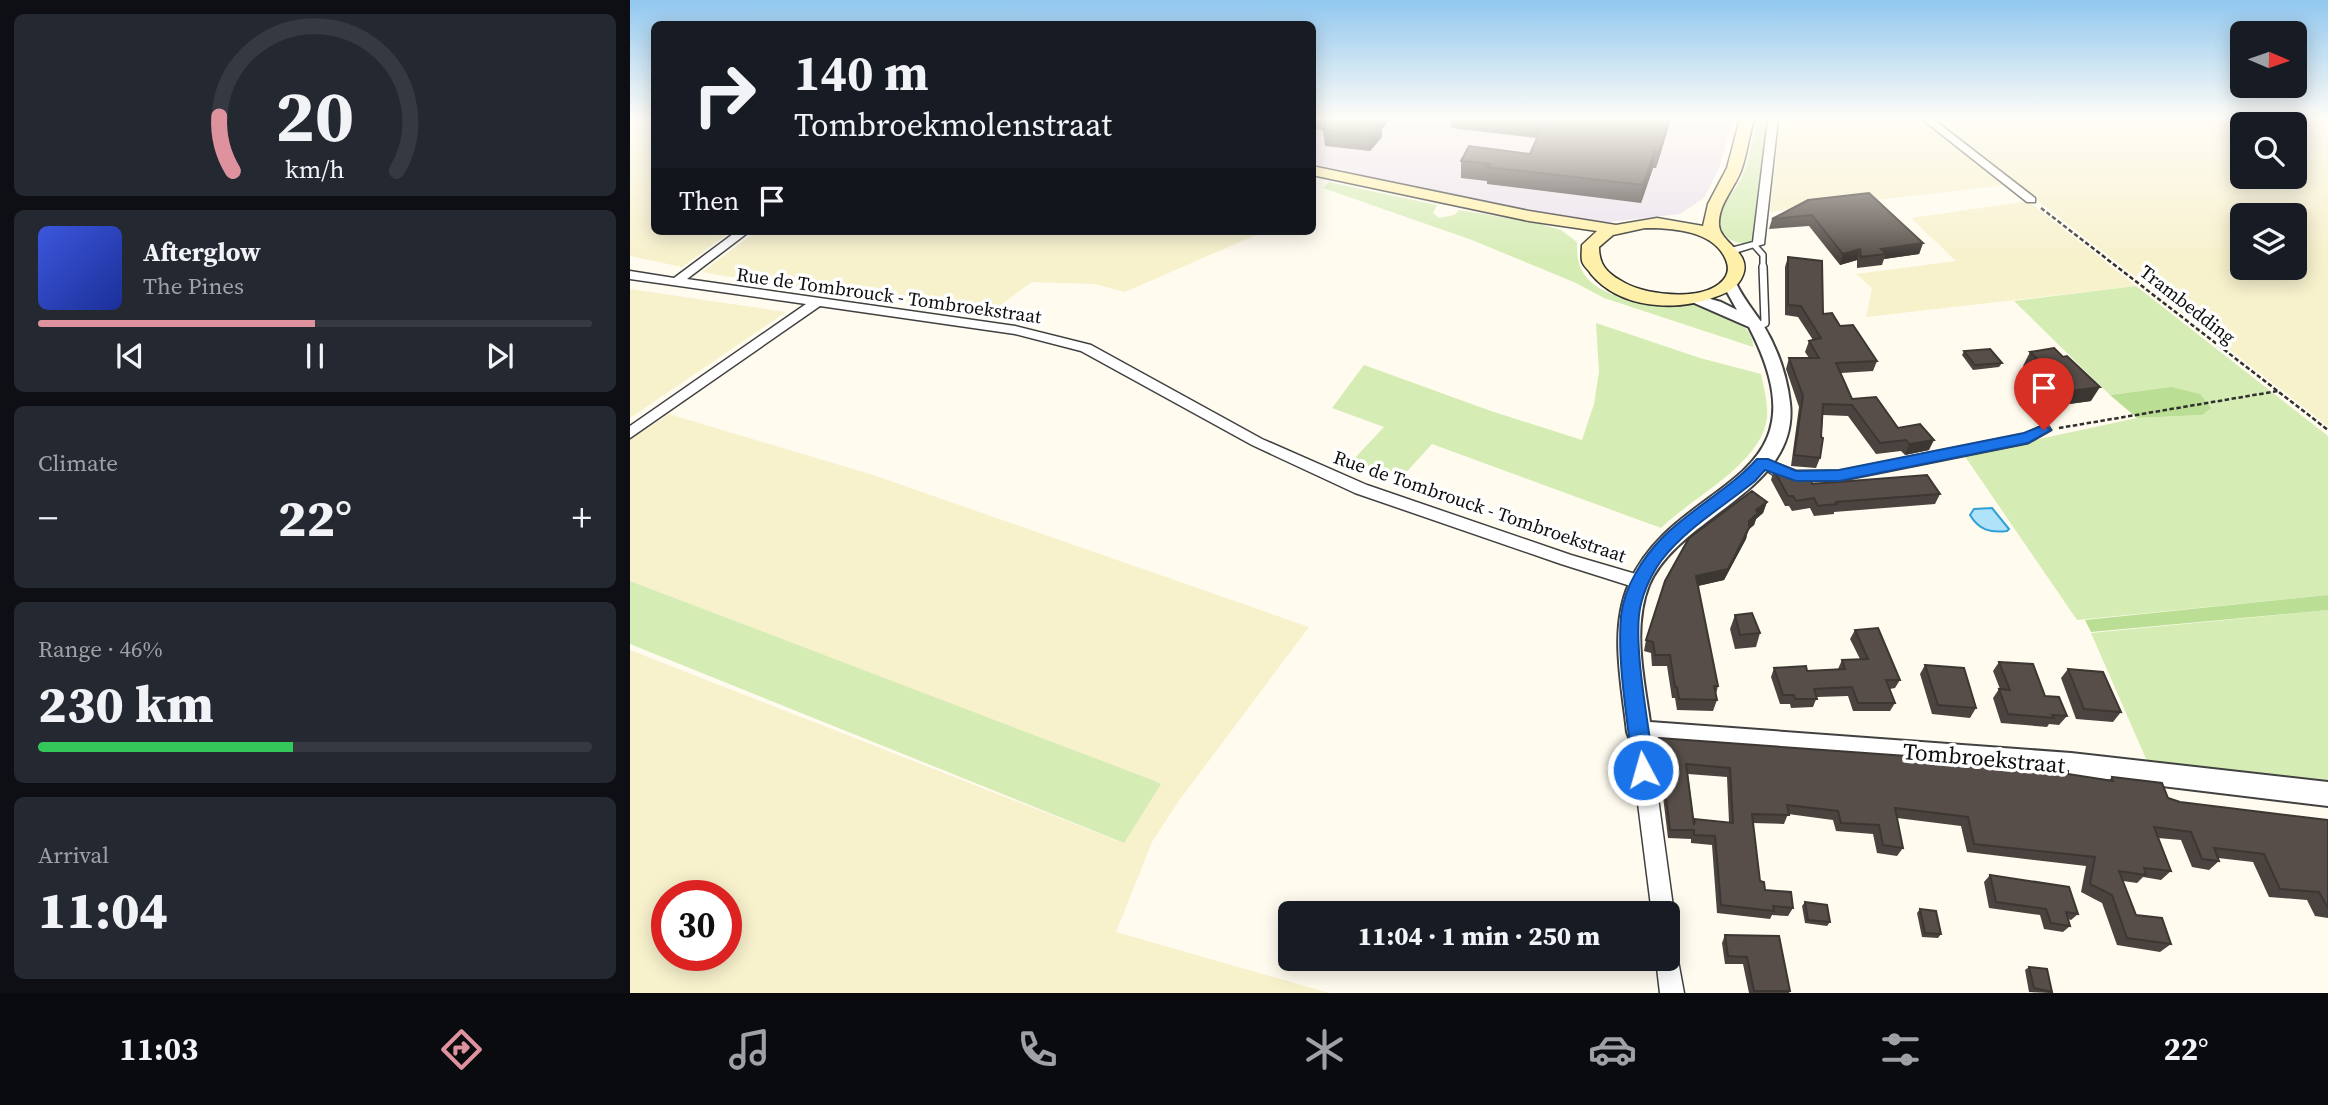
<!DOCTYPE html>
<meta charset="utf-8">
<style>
:root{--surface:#171b24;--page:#242831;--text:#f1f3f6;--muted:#9ea1a6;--line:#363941;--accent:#de929d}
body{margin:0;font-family:"Source Serif 4",serif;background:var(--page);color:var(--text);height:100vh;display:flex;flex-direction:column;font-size:26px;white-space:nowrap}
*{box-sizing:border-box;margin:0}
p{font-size:23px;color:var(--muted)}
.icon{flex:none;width:38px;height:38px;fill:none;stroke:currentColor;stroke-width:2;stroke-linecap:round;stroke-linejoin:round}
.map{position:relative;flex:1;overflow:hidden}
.side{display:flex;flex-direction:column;gap:14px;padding:14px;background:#0d0f14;width:630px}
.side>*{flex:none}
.top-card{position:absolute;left:21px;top:21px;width:665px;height:214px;border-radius:10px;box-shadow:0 4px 18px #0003;background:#171b24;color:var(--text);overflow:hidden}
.needle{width:46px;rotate:92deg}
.fabs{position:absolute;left:1600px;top:21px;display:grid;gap:14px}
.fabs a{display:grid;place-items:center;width:77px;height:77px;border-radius:10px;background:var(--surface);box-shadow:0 4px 18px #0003;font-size:35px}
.speed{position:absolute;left:21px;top:880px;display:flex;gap:14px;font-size:35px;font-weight:700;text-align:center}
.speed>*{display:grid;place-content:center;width:91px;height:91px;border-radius:50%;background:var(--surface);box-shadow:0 4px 18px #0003;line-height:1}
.speed .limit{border:10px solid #d22;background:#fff;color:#111}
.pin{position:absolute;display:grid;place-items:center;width:60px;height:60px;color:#fff;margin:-72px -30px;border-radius:50% 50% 50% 0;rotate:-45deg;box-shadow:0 0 7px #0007}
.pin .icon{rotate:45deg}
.me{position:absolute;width:77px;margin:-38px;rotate:354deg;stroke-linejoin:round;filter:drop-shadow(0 0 5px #0008)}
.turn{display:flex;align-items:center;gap:24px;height:147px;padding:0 28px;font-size:32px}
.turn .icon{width:91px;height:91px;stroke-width:2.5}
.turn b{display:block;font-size:49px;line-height:60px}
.then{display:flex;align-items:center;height:66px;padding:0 28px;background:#0003;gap:14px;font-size:26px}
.big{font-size:52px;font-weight:800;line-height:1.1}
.side .tile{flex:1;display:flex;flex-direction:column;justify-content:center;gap:10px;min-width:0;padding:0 24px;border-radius:10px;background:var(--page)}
.side .dial{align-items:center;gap:0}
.dial svg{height:182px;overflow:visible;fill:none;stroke:var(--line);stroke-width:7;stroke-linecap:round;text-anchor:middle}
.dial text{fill:var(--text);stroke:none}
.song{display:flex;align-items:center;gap:21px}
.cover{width:84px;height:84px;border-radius:10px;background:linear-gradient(135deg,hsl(230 70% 55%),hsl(230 70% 35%))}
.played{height:7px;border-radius:4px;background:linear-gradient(90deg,var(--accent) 50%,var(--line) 50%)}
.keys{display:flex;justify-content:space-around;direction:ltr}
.heat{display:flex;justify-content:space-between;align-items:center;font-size:38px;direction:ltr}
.charge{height:10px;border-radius:5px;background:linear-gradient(90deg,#34c759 46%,var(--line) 0)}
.trip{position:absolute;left:648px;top:901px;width:402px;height:70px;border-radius:10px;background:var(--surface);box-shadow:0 4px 18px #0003;font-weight:800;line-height:70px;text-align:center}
.tab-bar{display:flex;height:112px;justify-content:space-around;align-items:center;background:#090b0e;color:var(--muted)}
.tab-bar .icon{width:49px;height:49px}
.tab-bar .selected{color:var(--accent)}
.tab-bar b{font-size:32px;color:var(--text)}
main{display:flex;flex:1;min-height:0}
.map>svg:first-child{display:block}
.industrial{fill:#ebe1ed}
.farmland{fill:#f7f1cc;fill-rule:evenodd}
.green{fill:#d6ecb5}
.forest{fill:#bade93}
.water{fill:#afe3fa;stroke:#31a0d6;stroke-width:2}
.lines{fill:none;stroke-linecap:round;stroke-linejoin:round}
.service-far1-casing{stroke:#414141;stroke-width:8}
.service-casing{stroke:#414141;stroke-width:10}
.minor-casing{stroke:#414141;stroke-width:3}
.tertiary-casing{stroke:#414141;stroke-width:4}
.secondary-casing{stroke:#303030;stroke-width:3}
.path{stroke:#303030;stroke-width:2.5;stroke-dasharray:4.5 2.5;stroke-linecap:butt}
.service-far1{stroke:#fff;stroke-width:5}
.service{stroke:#fff;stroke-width:7}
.minor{fill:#fff;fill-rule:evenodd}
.tertiary{fill:#fff;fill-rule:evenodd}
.secondary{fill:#fff0a9;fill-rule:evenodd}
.wall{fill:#4b433f;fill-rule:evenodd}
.shaded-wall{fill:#3d3733}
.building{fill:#574e49;stroke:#3d3733;stroke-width:2;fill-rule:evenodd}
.route{fill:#1a73e8;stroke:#114b97;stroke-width:2}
.labels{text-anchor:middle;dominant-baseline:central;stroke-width:7;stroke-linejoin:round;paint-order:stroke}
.street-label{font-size:19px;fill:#0e0e0e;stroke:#fff}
.near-street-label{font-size:23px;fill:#0e0e0e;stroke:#fff}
</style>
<main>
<section class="side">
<div class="tile dial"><svg viewBox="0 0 100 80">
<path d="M14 69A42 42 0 1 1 86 69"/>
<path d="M14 69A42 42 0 0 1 8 45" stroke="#de929d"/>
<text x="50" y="56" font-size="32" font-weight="700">20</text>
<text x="50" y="72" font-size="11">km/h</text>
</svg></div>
<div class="tile">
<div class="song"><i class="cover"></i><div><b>Afterglow</b><p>The Pines</p></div></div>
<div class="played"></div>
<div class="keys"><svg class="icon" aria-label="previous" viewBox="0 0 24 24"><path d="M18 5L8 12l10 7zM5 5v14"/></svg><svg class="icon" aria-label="pause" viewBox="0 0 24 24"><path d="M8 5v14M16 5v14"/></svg><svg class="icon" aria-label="next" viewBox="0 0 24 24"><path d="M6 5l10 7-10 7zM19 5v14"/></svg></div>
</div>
<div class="tile"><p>Climate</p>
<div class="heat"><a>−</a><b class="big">22°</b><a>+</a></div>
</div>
<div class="tile"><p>Range · 46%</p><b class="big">230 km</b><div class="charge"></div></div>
<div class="tile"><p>Arrival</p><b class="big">11:04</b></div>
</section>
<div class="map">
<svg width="1698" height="993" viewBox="0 0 1698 993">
<rect width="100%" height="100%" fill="#fffbee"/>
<polygon class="industrial" points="683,119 1103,119 1089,168 1074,198 1050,214 970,223 942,221 683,164"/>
<g class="farmland">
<polygon points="0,119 24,119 24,231 101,231 52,267 0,256"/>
<polygon points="1156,119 1294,119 1377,185 1140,212 1149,129 1151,122"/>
<path d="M1303,119H1698V426L1408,201ZM1612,124H1664V177H1612ZM1612,215H1664V268H1612Z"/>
<polygon points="1398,201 1506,286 1236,317 1242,288 1226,274 1326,261 1281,218"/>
<polygon points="127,231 635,231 495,292 465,284 402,282 360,313 207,295 72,272"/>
<polygon points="0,289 156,312 0,418"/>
<path d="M39,414L243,475L679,627L548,802L522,842L486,932L699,993H0V650L493,843L530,784L0,581V439ZM37,896H96V956H37Z"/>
</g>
<g class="green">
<path d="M1127,119H1139L1123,241C1108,247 1095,239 1087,225L1093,201C1117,185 1121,145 1127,119Z"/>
<path d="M699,182L807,205L803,213L809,218L824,215L829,210L907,223L931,230L947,242C947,249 947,257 949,263C961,305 1031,303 1064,304C1084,305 1125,323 1123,347L974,298L946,283L842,240L693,188Z"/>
<polygon points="1506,286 1698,436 1698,595 1447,620 1334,455 1507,418 1572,415 1541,387 1480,395 1384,301"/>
<path d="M966,323L1070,358L1131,374C1134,388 1138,403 1137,417C1133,463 1061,498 1031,528L802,444L771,478L722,461L754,427L702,408L734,365L861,411L952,440L964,404L969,372Z"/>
<polygon points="0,581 522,780 531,784 494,843 0,644"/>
<polygon points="1698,610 1698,784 1517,761 1461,633"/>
</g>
<g class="forest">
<polygon points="1541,387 1570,394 1581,408 1572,415 1507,418 1480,395"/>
<polygon points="1698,595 1698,610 1461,632 1455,620"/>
</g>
<path class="water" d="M1362,508L1379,529L1377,531C1360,533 1349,530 1340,515L1344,509Z"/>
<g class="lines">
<defs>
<polyline id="service-far1" points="1125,246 1133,255 1133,269"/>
<polyline id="service" points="1126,327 1135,323 1133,267"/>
<g id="minor">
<polygon points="1138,119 1148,119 1134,244 1105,253 1097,253 1097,249 1123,242"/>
<polygon points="1292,119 1303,119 1405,198 1405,202 1397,202"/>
<polygon points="107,231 120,231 57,279 385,326 461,345 632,439 737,485 941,555 1016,577 1019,582 1016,587 1010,589 931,564 725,493 622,445 451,351 385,334 190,306 0,438 0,426 176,304 0,279 0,271 44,278"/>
<polygon points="1414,425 1419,427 1421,430 1398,443 1209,481 1166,481 1145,476 1125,463 1133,458 1166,471 1209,471 1394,434"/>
<polygon points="1009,723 1016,726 1019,732 1044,914 1038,923 1038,914 1022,914 999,732 1002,726"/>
<polygon points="1038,946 1046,950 1054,993 1030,993 1026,959 1038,959"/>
</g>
<path id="tertiary" d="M1099,279L1106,283C1113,298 1123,310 1132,323C1147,347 1157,376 1160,403C1170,491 1048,516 1019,585C1002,628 1014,679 1020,722L1441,753L1698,782V806L1441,775L1009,743L1000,740L997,732C992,685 979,629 999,584C1046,475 1203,489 1119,327L1055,299L1063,294L1091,302L1107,310L1092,283Z"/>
<path id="secondary" d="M1110,119H1124C1119,136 1117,155 1111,171C1104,189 1088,205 1089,225C1090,243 1122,252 1113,275C1108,288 1097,293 1085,297C1046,312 990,309 961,274C959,270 953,266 952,261C951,257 952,250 952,245L967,231L899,221L682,175V166L899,211L986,225L1027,218L1073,226L1078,204L1097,168ZM1015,228C1042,228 1084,230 1096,260C1098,265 1099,270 1096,276C1081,303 1018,296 995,283C978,274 969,266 969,247L983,235Z"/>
</defs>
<use href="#service-far1" class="service-far1-casing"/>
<use href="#service" class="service-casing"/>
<use href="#minor" class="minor-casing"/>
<use href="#tertiary" class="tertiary-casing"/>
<use href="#secondary" class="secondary-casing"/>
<g class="path">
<polyline points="1411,208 1698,430"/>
<polyline points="1429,428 1648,391"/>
</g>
<use href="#service-far1" class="service-far1"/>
<use href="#service" class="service"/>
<use href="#minor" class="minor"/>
<use href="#tertiary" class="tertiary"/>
<use href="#secondary" class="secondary"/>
</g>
<g class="wall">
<polygon points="682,119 760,119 752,129 752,137 740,151 695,146 693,130 682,129"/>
<polygon points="821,119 1041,119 1026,168 1023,168 1011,203 857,184 857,181 831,178 831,161 900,154 907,138 821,128"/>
<polygon points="1178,200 1293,243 1289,254 1254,259 1252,265 1227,268 1227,260 1210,265 1179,226 1139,229 1142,219"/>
<polygon points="1158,257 1193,314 1210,326 1247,361 1243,371 1211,373 1222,399 1268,428 1299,450 1275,455 1271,451 1246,454 1218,416 1193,415 1190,458 1186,468 1161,466 1169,407 1156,369 1159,358 1179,358 1175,352 1179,341 1183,340 1168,317 1155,315 1155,267"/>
<polygon points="1334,351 1372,363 1369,367 1343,370 1332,355"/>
<polygon points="1400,352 1461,401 1432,405 1393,366"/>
<polygon points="1144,470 1182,484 1310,494 1305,504 1204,512 1204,514 1184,516 1180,508 1162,511 1159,506 1155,506 1141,480"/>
<polygon points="1137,502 1133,513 1126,519 1124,525 1118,530 1116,539 1094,580 1068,586 1088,686 1086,694 1087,700 1083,711 1047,710 1045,698 1042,698 1037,666 1022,666 1021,653 1014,651 1016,640"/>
<polygon points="1105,615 1130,633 1126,647 1105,649 1100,629"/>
<polygon points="1225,630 1270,680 1265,688 1260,689 1265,703 1260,711 1223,711 1218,696 1187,697 1183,707 1161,708 1160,704 1150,704 1141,677 1144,668 1177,671 1208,669 1212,660 1230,659 1220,639"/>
<polygon points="1369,662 1415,696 1437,716 1429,725 1419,724 1417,727 1371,723 1363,698 1369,689 1370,689 1363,671"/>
<polygon points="1295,665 1346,708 1340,718 1302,714 1290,674"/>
<polygon points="1438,669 1491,712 1483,722 1446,719 1431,678"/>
<path d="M1029,738L1438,774L1479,780L1482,777L1538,798L1550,802L1698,820V918L1685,916L1677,900L1639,897L1623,862L1588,858L1589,861L1579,870L1562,867L1551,840L1528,838L1541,871L1531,880L1513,877L1507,883L1493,881L1506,915L1541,944L1530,952L1487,945L1472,903L1451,892L1456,866L1337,852L1331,826L1267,818L1273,848L1267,856L1247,853L1243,834L1206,831L1203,820L1158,814L1154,824L1123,823L1130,881L1135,890L1163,908L1158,916L1142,915L1140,919L1087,913L1082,845L1061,843V839L1038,838L1027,747ZM1058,774L1097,777L1099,822H1064Z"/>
<polygon points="1360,875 1448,914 1441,920 1438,919 1440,926 1433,932 1414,929 1410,915 1359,908 1354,882"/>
<polygon points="1175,902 1200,922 1197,926 1175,923 1172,906"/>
<polygon points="1290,909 1311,934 1308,938 1292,937 1287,913"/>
<polygon points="1095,935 1160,991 1159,993 1119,993 1113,964 1095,964 1092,943"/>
<polygon points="1399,967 1422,992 1420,993 1399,992 1395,970"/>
</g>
<g class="shaded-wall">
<polygon points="745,119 760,119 752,129 752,137 740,151 739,134"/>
<polygon points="1039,119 1041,119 1026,168 1029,152"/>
<polygon points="1025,151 1023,168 1011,203 1013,185"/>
<polygon points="1293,243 1289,254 1254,259 1256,254 1251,249"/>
<polygon points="1230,249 1227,260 1210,265 1213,254"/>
<polygon points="1470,387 1461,401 1432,405 1441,391"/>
<polygon points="1304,440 1299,450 1275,455 1279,444"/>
<polygon points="1137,502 1133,513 1126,519 1124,525 1118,530 1116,539 1094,580 1063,587 1066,576 1119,521 1126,510"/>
</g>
<g class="building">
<polygon points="701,119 745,119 751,120 739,134 693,130"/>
<polygon points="885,119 1039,119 1029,152 1025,151 1013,185 857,167 860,164 831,161 839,146 900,154 914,122"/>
<polygon points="1239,193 1293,243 1251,249 1256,254 1231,257 1230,249 1213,254 1182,215 1142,219 1178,200"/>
<polygon points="1158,257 1192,261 1193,314 1202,313 1210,326 1223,325 1247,361 1206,363 1222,399 1246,397 1268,428 1290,424 1304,440 1279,444 1276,440 1250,443 1222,405 1193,404 1191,437 1193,438 1190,458 1164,455 1173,396 1159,358 1189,358 1179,341 1191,338 1171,306 1158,305"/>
<polygon points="1424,348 1433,357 1437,356 1470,387 1441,391 1400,352"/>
<polygon points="1360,349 1372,363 1345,365 1334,351"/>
<polygon points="1144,470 1180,474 1182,484 1297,475 1310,494 1206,502 1207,504 1188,506 1184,498 1166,501 1163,496 1158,496"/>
<polygon points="1122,491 1137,502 1126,510 1128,513 1119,521 1119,528 1098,569 1066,576 1088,686 1084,686 1087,700 1049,699 1047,687 1045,687 1040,655 1025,655 1023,642 1016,640 1035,581 1059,538"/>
<polygon points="1122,613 1130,633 1110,635 1105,615"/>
<polygon points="1248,628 1270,680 1256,680 1265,703 1228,703 1222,687 1184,689 1187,699 1165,699 1164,695 1153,695 1144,668 1176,666 1177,671 1215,669 1212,660 1238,659 1225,630"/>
<polygon points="1369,662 1403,664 1415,696 1429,697 1437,716 1422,715 1424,718 1378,714 1369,689 1380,690"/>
<polygon points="1295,665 1334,668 1346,708 1308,705"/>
<polygon points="1438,669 1473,672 1491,712 1454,709"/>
<path d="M1029,738L1291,757L1303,762L1438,771V774L1483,781L1482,777L1532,783L1538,798L1550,802L1698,820V908L1689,892L1650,889L1634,854L1584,848L1589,861L1572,859L1561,832L1524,827L1541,871L1514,868L1516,875L1489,871L1506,915L1532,918L1541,944L1497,938L1482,895L1460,884L1465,857L1344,844L1338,817L1265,808L1273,848L1253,845L1249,825L1211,823L1208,811L1157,805L1159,815L1122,814L1130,881L1134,882L1135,890L1161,892L1163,908L1143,906L1144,911L1091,905L1085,836L1064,835V830H1040ZM1056,764L1100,768L1103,823L1065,819L1064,825Z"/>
<polygon points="1360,875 1439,887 1448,914 1436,912 1440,926 1421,923 1416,909 1366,902"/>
<polygon points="1175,902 1197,905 1200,922 1178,920"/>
<polygon points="1290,909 1306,911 1311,934 1295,933"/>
<polygon points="1095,935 1149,936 1160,991 1124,991 1117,957 1098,956"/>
<polygon points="1399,967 1417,969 1422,992 1404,988"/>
</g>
<linearGradient id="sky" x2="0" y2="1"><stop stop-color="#91c7ef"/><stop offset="0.46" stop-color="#fffdf7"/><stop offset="1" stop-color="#fffdf7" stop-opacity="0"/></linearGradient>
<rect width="1698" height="258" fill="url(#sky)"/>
<path class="route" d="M1414,425L1421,430L1398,443L1209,481H1166L1135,470L1125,481C1094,506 1055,529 1031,561C1020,576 1011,597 1009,615C1005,658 1019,725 1024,770L1021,777L1013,780L1006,777L1003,770C998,722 987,664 991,616C994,587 1013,557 1033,537C1062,508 1100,489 1127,459H1138L1166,471L1209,470L1394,433Z"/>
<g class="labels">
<g class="street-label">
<text transform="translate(259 295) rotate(8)">Rue de Tombrouck - Tombroekstraat</text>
<text transform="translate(1558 304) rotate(38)">Trambedding</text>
<text transform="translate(850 506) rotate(19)">Rue de Tombrouck - Tombroekstraat</text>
</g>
<g class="near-street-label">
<text transform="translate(1354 758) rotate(5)">Tombroekstraat</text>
</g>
</g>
</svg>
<div class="fabs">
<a><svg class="needle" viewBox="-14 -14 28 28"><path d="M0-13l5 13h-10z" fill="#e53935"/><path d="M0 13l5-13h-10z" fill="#9ea1a6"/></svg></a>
<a><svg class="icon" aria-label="search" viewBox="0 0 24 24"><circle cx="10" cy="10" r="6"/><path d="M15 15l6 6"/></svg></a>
<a><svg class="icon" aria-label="layers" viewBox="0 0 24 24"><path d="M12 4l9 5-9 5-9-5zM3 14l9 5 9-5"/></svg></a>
</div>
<div class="speed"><div class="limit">30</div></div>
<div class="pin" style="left:1414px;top:430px;background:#d93025"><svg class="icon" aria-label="arrive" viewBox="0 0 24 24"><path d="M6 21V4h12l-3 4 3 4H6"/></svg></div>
<svg class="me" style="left:1013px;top:770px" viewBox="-20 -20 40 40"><circle r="17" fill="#1a73e8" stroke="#fff" stroke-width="3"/><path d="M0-11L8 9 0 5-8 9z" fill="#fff"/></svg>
<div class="trip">11:04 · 1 min · 250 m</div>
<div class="top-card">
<div class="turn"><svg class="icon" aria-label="right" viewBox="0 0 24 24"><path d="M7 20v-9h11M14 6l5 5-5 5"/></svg><div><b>140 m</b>Tombroekmolenstraat</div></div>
<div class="then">Then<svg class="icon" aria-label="arrive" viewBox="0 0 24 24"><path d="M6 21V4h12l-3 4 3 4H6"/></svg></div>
</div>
</div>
</main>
<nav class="tab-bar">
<b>11:03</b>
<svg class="icon selected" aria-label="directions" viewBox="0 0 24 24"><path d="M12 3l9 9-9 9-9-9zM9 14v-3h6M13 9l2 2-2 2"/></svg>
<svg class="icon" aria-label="music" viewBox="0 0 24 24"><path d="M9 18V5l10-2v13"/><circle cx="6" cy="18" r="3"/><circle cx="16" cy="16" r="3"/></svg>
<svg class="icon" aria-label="phone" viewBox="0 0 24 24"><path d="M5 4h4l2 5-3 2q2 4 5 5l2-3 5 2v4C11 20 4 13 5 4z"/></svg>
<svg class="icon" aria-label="climate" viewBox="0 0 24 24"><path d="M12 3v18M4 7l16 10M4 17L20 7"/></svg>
<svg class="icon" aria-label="car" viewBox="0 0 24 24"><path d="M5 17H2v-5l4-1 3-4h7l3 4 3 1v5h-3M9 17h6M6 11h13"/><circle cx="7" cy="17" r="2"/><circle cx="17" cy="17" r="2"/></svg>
<svg class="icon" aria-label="filters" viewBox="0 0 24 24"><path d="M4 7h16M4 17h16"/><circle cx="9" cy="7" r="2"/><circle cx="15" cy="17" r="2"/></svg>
<b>22°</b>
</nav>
